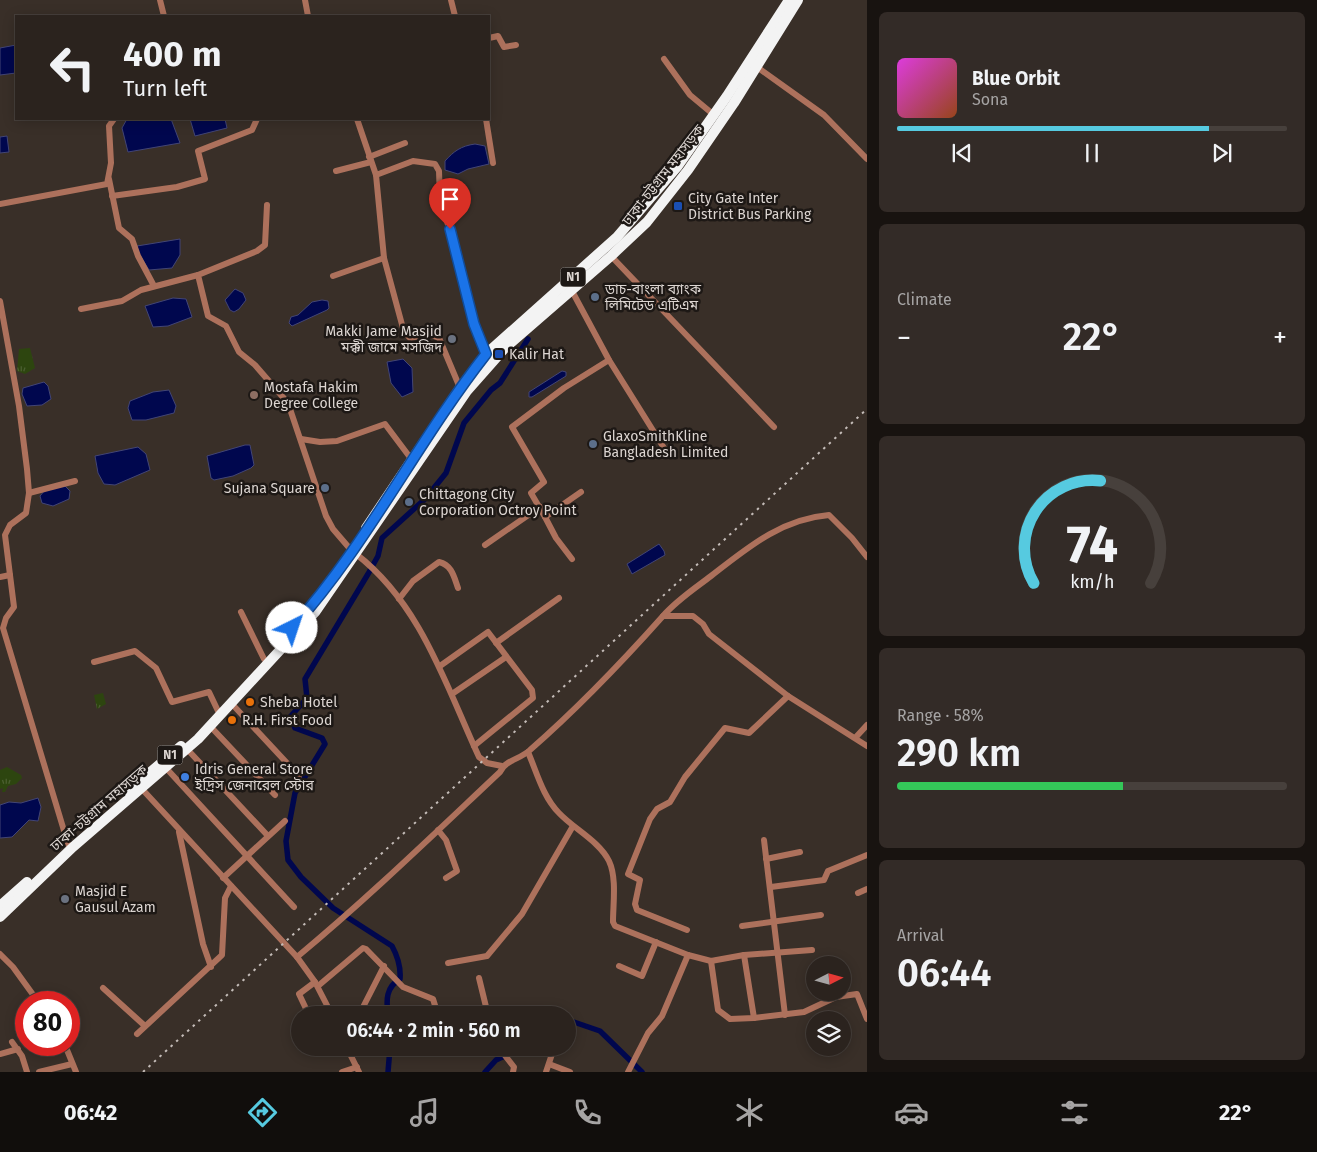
<!DOCTYPE html>
<meta charset="utf-8">
<style>
:root{--surface:#2b231e;--page:#332b27;--text:#f1f3f6;--muted:#a6a4a4;--line:#47403c;--accent:#56cae0}
body{margin:0;font-family:"Fira Sans","Noto Sans Bengali",sans-serif;background:var(--page);color:var(--text);height:100vh;display:flex;flex-direction:column;font-size:19px;white-space:nowrap}
*{box-sizing:border-box;margin:0}
p{font-size:16px;color:var(--muted)}
.icon{flex:none;width:28px;height:28px;fill:none;stroke:currentColor;stroke-width:2;stroke-linecap:round;stroke-linejoin:round}
.map{position:relative;flex:1;overflow:hidden}
.sheet{display:flex;flex-direction:column;gap:12px;padding:12px;background:#181310;width:450px}
.sheet>*{flex:none}
.hud{position:absolute;left:15px;top:15px;width:475px;height:105px;border-radius:0px;box-shadow:0 2px 12px #0003,0 0 0 1px var(--line);background:#2b231e;color:var(--text);overflow:hidden}
.needle{width:32px;rotate:84deg}
.controls{position:absolute;left:806px;top:956px;display:grid;gap:10px}
.controls a{display:grid;place-items:center;width:45px;height:45px;border-radius:50%;background:var(--surface);box-shadow:0 2px 12px #0003,0 0 0 1px var(--line);font-size:25px}
.speed{position:absolute;left:15px;top:991px;display:flex;gap:10px;font-size:25px;font-weight:700;text-align:center}
.speed>*{display:grid;place-content:center;width:65px;height:65px;border-radius:50%;background:var(--surface);box-shadow:0 2px 12px #0003,0 0 0 1px var(--line);line-height:1}
.speed .limit{border:8px solid #d22;background:#fff;color:#111}
.pin{position:absolute;display:grid;place-items:center;width:42px;height:42px;color:#fff;margin:-51px -21px;border-radius:50% 50% 50% 0;rotate:-45deg;box-shadow:0 0 5px #0007}
.pin .icon{rotate:45deg}
.me{position:absolute;width:55px;margin:-28px;rotate:41deg;stroke-linejoin:round;filter:drop-shadow(0 0 4px #0008)}
.turn{display:flex;align-items:center;gap:18px;height:105px;padding:0 25px;font-size:22px}
.turn .icon{width:65px;height:65px;stroke-width:2.5}
.turn b{display:block;font-size:35px;line-height:42px}
.big{font-size:38px;font-weight:600;line-height:1.1}
.sheet .card{flex:1;display:flex;flex-direction:column;justify-content:center;gap:8px;min-width:0;padding:0 18px;border-radius:8px;background:var(--page)}
.sheet .dial{align-items:center;gap:0}
.dial svg{height:130px;overflow:visible;fill:none;stroke:var(--line);stroke-width:7;stroke-linecap:round;text-anchor:middle}
.dial text{fill:var(--text);stroke:none}
.song{display:flex;align-items:center;gap:15px}
.cover{width:60px;height:60px;border-radius:8px;background:linear-gradient(135deg,hsl(300 70% 55%),hsl(20 70% 35%))}
.played{height:5px;border-radius:2px;background:linear-gradient(90deg,var(--accent) 80%,var(--line) 80%)}
.keys{display:flex;justify-content:space-around;direction:ltr}
.heat{display:flex;justify-content:space-between;align-items:center;font-size:28px;direction:ltr}
.charge{height:8px;border-radius:4px;background:linear-gradient(90deg,#34c759 58%,var(--line) 0)}
.trip{position:absolute;left:291px;top:1006px;width:285px;height:50px;border-radius:25px;background:var(--surface);box-shadow:0 2px 12px #0003,0 0 0 1px var(--line);font-weight:600;line-height:50px;text-align:center}
.dock{display:flex;height:80px;justify-content:space-around;align-items:center;background:#110e0c;color:var(--muted)}
.dock .icon{width:35px;height:35px}
.dock .current{color:var(--accent)}
.dock b{font-size:22px;color:var(--text)}
main{display:flex;flex:1;min-height:0}
.map>svg:first-child{display:block}
.grass{fill:url(#grass-tufts)}
.water{fill:#00074e;stroke:#424575}
.lines{fill:none;stroke-linecap:round;stroke-linejoin:round}
.canal{stroke:#00074e;stroke-width:5.5}
.minor{stroke:#ad715c;stroke-width:6}
.highway{stroke:#f3f3f3;stroke-width:10}
.rail{stroke:#c4bcb8;stroke-width:2;stroke-dasharray:2.5 5;stroke-linecap:butt}
.route-casing{stroke:#114b97;stroke-width:12}
.route{stroke:#1a73e8;stroke-width:9}
.transit-dot{fill:#1a4fb4;stroke:#1d1815;stroke-width:2}
.service-dot{fill:#5c6f8a;stroke:#1d1815;stroke-width:2}
.worship-dot{fill:#6b7280;stroke:#1d1815;stroke-width:2}
.education-dot{fill:#8d6e63;stroke:#1d1815;stroke-width:2}
.food-dot{fill:#e8710a;stroke:#1d1815;stroke-width:2}
.shop-dot{fill:#3f7fe0;stroke:#1d1815;stroke-width:2}
.labels{text-anchor:middle;dominant-baseline:central;stroke-width:5;stroke-linejoin:round;paint-order:stroke}
.shield{fill:#1d1815;stroke:#a39c99;stroke-width:1}
.shield-label{font-size:12px;font-weight:bold;fill:#dcd5d1}
.street-label{font-size:14px;fill:#dcd5d1;stroke:#1d1815}
.poi-label{font-size:14px;fill:#dcd5d1;stroke:#1d1815;text-anchor:start}
</style>
<main>
<div class="map">
<svg width="867" height="1072" viewBox="0 0 867 1072">
<defs>
<pattern id="grass-tufts" width="24" height="20" patternUnits="userSpaceOnUse" patternTransform="scale(1.25)"><rect width="24" height="20" fill="#2d450f"/><path d="M3 7l-1-3M5 7V3M7 7l1-3M15 17l-1-3M17 17v-4M19 17l1-3" fill="none" stroke="#4b5f31"/></pattern>
</defs>
<rect width="100%" height="100%" fill="#392f28"/>
<g class="grass">
<polygon points="30,348 35,368 25,374 17,371 19,349"/>
<polygon points="103,693 106,704 97,709 94,695"/>
<polygon points="7,767 21,775 22,778 16,784 8,786 5,792 2,792 3,788 0,789 0,770"/>
</g>
<g class="water">
<polygon points="16,45 16,73 0,75 0,48"/>
<polygon points="127,119 171,119 180,143 128,152 122,128"/>
<polygon points="190,119 225,119 227,128 195,136"/>
<polygon points="7,136 9,152 0,153 0,137"/>
<path d="M475,144L485,146L489,164L468,169L458,174L445,170V161C454,151 461,146 475,144Z"/>
<polygon points="180,239 180,255 172,268 149,270 138,252 137,246"/>
<polygon points="235,289 243,293 246,300 239,309 234,312 230,310 225,300"/>
<polygon points="173,298 186,299 192,317 168,326 153,327 145,306"/>
<polygon points="322,300 328,301 329,308 327,310 292,326 289,323 291,317 298,315 312,302"/>
<polygon points="403,359 412,368 413,392 402,397 391,383 387,362"/>
<polygon points="562,371 566,372 566,376 532,397 529,397 529,392"/>
<polygon points="44,382 48,386 51,399 42,405 27,406 22,394 23,388"/>
<polygon points="169,390 176,406 174,413 146,420 132,420 128,408 130,401 153,392"/>
<polygon points="245,445 250,445 254,465 251,468 233,476 214,480 211,478 207,456"/>
<polygon points="138,447 146,454 150,470 115,485 104,484 98,473 95,456"/>
<polygon points="64,485 70,491 69,499 53,506 42,503 40,496 45,490"/>
<polygon points="659,544 664,551 665,555 632,574 627,564"/>
<polygon points="38,798 41,807 38,821 29,820 12,837 0,838 0,805 9,802 21,803"/>
</g>
<g class="lines">
<g class="canal">
<path d="M388,1015C386,1000 386,987 400,979C401,967 398,957 392,946L333,908L301,877L288,860L286,841L295,793L325,744L322,738L295,728L290,717L307,698L305,679L368,574L378,556L382,538L425,499L446,473L464,423L491,390L500,383L528,339"/>
<polyline points="568,1020 600,1031 642,1072"/>
<polyline points="388,1072 390,1048"/>
<polyline points="485,1072 496,1060 522,1048"/>
</g>
<g class="minor">
<polyline points="160,0 164,16"/>
<polyline points="305,0 308,16"/>
<polyline points="451,0 455,16"/>
<polyline points="489,38 498,36 504,47 516,45"/>
<polyline points="664,59 690,95 714,115"/>
<polyline points="757,67 824,115 867,159"/>
<polyline points="357,119 376,175"/>
<polyline points="486,119 493,163"/>
<polyline points="369,157 405,143"/>
<polyline points="336,171 371,162"/>
<polyline points="109,179 119,228 132,239 138,256 154,286"/>
<polyline points="112,196 177,187 205,179 198,151 252,130 257,119"/>
<polyline points="0,204 107,184 111,163 109,126 114,119"/>
<polyline points="267,205 265,245 257,251 198,275 208,316 226,326 239,352 255,365 288,403 326,516 333,529 351,550"/>
<polyline points="611,256 774,427"/>
<polyline points="333,276 384,258"/>
<polyline points="572,291 609,360 664,448"/>
<polyline points="0,301 19,406 27,469 29,493 26,513 10,525 5,535 14,607 6,618 3,628 68,844"/>
<polyline points="81,309 122,301 141,290 198,275"/>
<polyline points="460,388 439,338 429,334 410,338 404,332 384,258 376,175 413,161 435,164 439,171 440,199 459,260 474,324 486,354"/>
<polyline points="301,439 320,442 337,441 385,424 412,460"/>
<polyline points="581,492 545,517 531,493 544,482 512,427 564,388 609,360"/>
<polyline points="29,493 75,481"/>
<polyline points="545,517 556,538 572,559"/>
<polyline points="485,545 540,507"/>
<path d="M356,554C421,604 446,686 479,757L487,763L502,766"/>
<polyline points="0,577 10,575"/>
<path d="M399,599L413,581L439,562C452,565 454,577 458,588"/>
<polyline points="241,612 264,659"/>
<path d="M663,616C677,600 694,589 711,576C747,548 781,519 829,515L852,538L867,557"/>
<polyline points="496,643 559,598"/>
<polyline points="94,662 135,651 156,668 172,702 209,692 218,711"/>
<polyline points="440,666 488,632 532,690 533,698 474,746"/>
<polyline points="452,694 506,657"/>
<polyline points="232,704 299,776"/>
<polyline points="210,726 275,795"/>
<polyline points="856,737 867,725"/>
<polyline points="187,749 268,836"/>
<path d="M528,752C537,773 543,797 559,813C574,829 599,841 609,861C617,878 613,904 613,922L615,926L688,955L711,961L744,955L812,950"/>
<polyline points="166,768 294,907"/>
<polyline points="142,789 297,957 315,982 332,1015"/>
<polyline points="438,830 446,840 457,871 446,878"/>
<polyline points="179,832 203,944 211,967"/>
<polyline points="764,840 785,1015"/>
<polyline points="766,859 800,852"/>
<polyline points="223,878 285,821"/>
<polyline points="771,887 824,880 828,871 867,855"/>
<polyline points="858,893 867,889"/>
<polyline points="742,926 821,915"/>
<polyline points="687,930 637,910 635,904 640,880 628,874 650,819 657,809 670,802 685,777 725,728 749,733 788,696"/>
<polyline points="0,954 13,967 34,996"/>
<path d="M297,957C367,899 433,835 500,772C505,760 521,759 530,750C577,709 622,662 663,616H693L703,624L709,634L788,696L867,746"/>
<polyline points="711,961 718,1010 730,1019 754,1018 744,955"/>
<polyline points="448,963 487,956 522,914 573,826"/>
<polyline points="619,966 642,976 656,942"/>
<polyline points="479,978 488,1015"/>
<polyline points="318,986 363,948 366,949 403,987 433,999 438,1015"/>
<polyline points="103,988 145,1026"/>
<polyline points="309,1015 299,994 315,982"/>
<polyline points="359,1015 384,966"/>
<polyline points="754,1018 804,1012 836,997 857,994 867,1019"/>
<polyline points="137,1034 222,955 225,898 231,886"/>
<polyline points="12,1042 22,1056 27,1072"/>
<polyline points="65,1045 76,1072"/>
<polyline points="347,1048 359,1072"/>
<polyline points="499,1048 514,1067 513,1072"/>
<polyline points="0,1054 18,1049"/>
<polyline points="549,1064 570,1072"/>
<polyline points="39,1072 72,1064"/>
<polyline points="342,1072 357,1067"/>
<polyline points="546,1072 554,1048"/>
<polyline points="628,1072 648,1033 662,1016 688,955"/>
</g>
<g class="highway">
<polyline points="366,528 460,388 486,354 617,237 677,167 727,96 789,0"/>
<polyline points="290,630 326,588"/>
<polyline points="127,792 181,746"/>
<polyline points="0,906 27,882"/>
<polyline points="0,917 73,847 198,739 316,611 467,391 505,348 611,256 647,222 688,170 734,103 798,0"/>
</g>
<polyline class="rail" points="143,1072 867,409"/>
</g>
<g class="lines">
<defs>
<path id="route" d="M292,628C367,545 417,442 486,354L474,324L450,229"/>
</defs>
<use href="#route" class="route-casing"/>
<use href="#route" class="route"/>
</g>
<g class="transit-dot">
<rect x="673" y="201" width="10" height="10" rx="2.5"/>
<rect x="494" y="349" width="10" height="10" rx="2.5"/>
</g>
<g class="service-dot">
<circle cx="595" cy="297" r="5"/>
<circle cx="593" cy="444" r="5"/>
<circle cx="325" cy="488" r="5"/>
<circle cx="409" cy="502" r="5"/>
</g>
<g class="worship-dot">
<circle cx="452" cy="339" r="5"/>
<circle cx="65" cy="899" r="5"/>
</g>
<circle class="education-dot" cx="254" cy="395" r="5"/>
<g class="food-dot">
<circle cx="250" cy="702" r="5"/>
<circle cx="232" cy="720" r="5"/>
</g>
<circle class="shop-dot" cx="185" cy="777" r="5"/>
<g class="labels">
<g class="shield">
<rect x="560.5" y="267.5" width="25" height="19" rx="4"/>
<rect x="157.5" y="745.5" width="25" height="19" rx="4"/>
</g>
<g class="shield-label">
<text x="573" y="277">N1</text>
<text x="170" y="755">N1</text>
</g>
<g class="street-label">
<text transform="translate(663 175) rotate(-52)">ঢাকা-চট্টগ্রাম মহাসড়ক</text>
<text transform="translate(99 808) rotate(-41)">ঢাকা-চট্টগ্রাম মহাসড়ক</text>
</g>
<g class="poi-label">
<text x="688" y="198">City Gate Inter<tspan x="688" dy="16">District Bus Parking</tspan></text>
<text x="605" y="289">ডাচ-বাংলা ব্যাংক<tspan x="605" dy="16">লিমিটেড এটিএম</tspan></text>
<text x="442" y="331" text-anchor="end">Makki Jame Masjid<tspan x="442" dy="16">মক্কী জামে মসজিদ</tspan></text>
<text x="509" y="354">Kalir Hat</text>
<text x="264" y="387">Mostafa Hakim<tspan x="264" dy="16">Degree College</tspan></text>
<text x="603" y="436">GlaxoSmithKline<tspan x="603" dy="16">Bangladesh Limited</tspan></text>
<text x="315" y="488" text-anchor="end">Sujana Square</text>
<text x="419" y="494">Chittagong City<tspan x="419" dy="16">Corporation Octroy Point</tspan></text>
<text x="260" y="702">Sheba Hotel</text>
<text x="242" y="720">R.H. First Food</text>
<text x="195" y="769">Idris General Store<tspan x="195" dy="16">ইদ্রিস জেনারেল স্টোর</tspan></text>
<text x="75" y="891">Masjid E<tspan x="75" dy="16">Gausul Azam</tspan></text>
</g>
</g>
</svg>
<div class="controls">
<a><svg class="needle" viewBox="-14 -14 28 28"><path d="M0-13l5 13h-10z" fill="#e53935"/><path d="M0 13l5-13h-10z" fill="#a6a4a4"/></svg></a>
<a><svg class="icon" aria-label="layers" viewBox="0 0 24 24"><path d="M12 4l9 5-9 5-9-5zM3 14l9 5 9-5"/></svg></a>
</div>
<div class="speed"><div class="limit">80</div></div>
<div class="pin" style="left:450px;top:229px;background:#d93025"><svg class="icon" aria-label="arrive" viewBox="0 0 24 24"><path d="M6 21V4h12l-3 4 3 4H6"/></svg></div>
<svg class="me" style="left:292px;top:628px" viewBox="-20 -20 40 40"><circle r="19" fill="#fff"/><path d="M0-13L10 11 0 6-10 11z" fill="#1a73e8"/></svg>
<div class="trip">06:44 · 2 min · 560 m</div>
<div class="hud">
<div class="turn"><svg class="icon" aria-label="left" viewBox="0 0 24 24"><path d="M17 20v-9H6M10 6l-5 5 5 5"/></svg><div><b>400 m</b>Turn left</div></div>
</div>
</div>
<section class="sheet">
<div class="card">
<div class="song"><i class="cover"></i><div><b>Blue Orbit</b><p>Sona</p></div></div>
<div class="played"></div>
<div class="keys"><svg class="icon" aria-label="previous" viewBox="0 0 24 24"><path d="M18 5L8 12l10 7zM5 5v14"/></svg><svg class="icon" aria-label="pause" viewBox="0 0 24 24"><path d="M8 5v14M16 5v14"/></svg><svg class="icon" aria-label="next" viewBox="0 0 24 24"><path d="M6 5l10 7-10 7zM19 5v14"/></svg></div>
</div>
<div class="card"><p>Climate</p>
<div class="heat"><a>−</a><b class="big">22°</b><a>+</a></div>
</div>
<div class="card dial"><svg viewBox="0 0 100 80">
<path d="M14 69A42 42 0 1 1 86 69"/>
<path d="M14 69A42 42 0 0 1 55 6" stroke="#56cae0"/>
<text x="50" y="56" font-size="32" font-weight="700">74</text>
<text x="50" y="72" font-size="11">km/h</text>
</svg></div>
<div class="card"><p>Range · 58%</p><b class="big">290 km</b><div class="charge"></div></div>
<div class="card"><p>Arrival</p><b class="big">06:44</b></div>
</section>
</main>
<nav class="dock">
<b>06:42</b>
<svg class="icon current" aria-label="directions" viewBox="0 0 24 24"><path d="M12 3l9 9-9 9-9-9zM9 14v-3h6M13 9l2 2-2 2"/></svg>
<svg class="icon" aria-label="music" viewBox="0 0 24 24"><path d="M9 18V5l10-2v13"/><circle cx="6" cy="18" r="3"/><circle cx="16" cy="16" r="3"/></svg>
<svg class="icon" aria-label="phone" viewBox="0 0 24 24"><path d="M5 4h4l2 5-3 2q2 4 5 5l2-3 5 2v4C11 20 4 13 5 4z"/></svg>
<svg class="icon" aria-label="climate" viewBox="0 0 24 24"><path d="M12 3v18M4 7l16 10M4 17L20 7"/></svg>
<svg class="icon" aria-label="car" viewBox="0 0 24 24"><path d="M5 17H2v-5l4-1 3-4h7l3 4 3 1v5h-3M9 17h6M6 11h13"/><circle cx="7" cy="17" r="2"/><circle cx="17" cy="17" r="2"/></svg>
<svg class="icon" aria-label="filters" viewBox="0 0 24 24"><path d="M4 7h16M4 17h16"/><circle cx="9" cy="7" r="2"/><circle cx="15" cy="17" r="2"/></svg>
<b>22°</b>
</nav>
